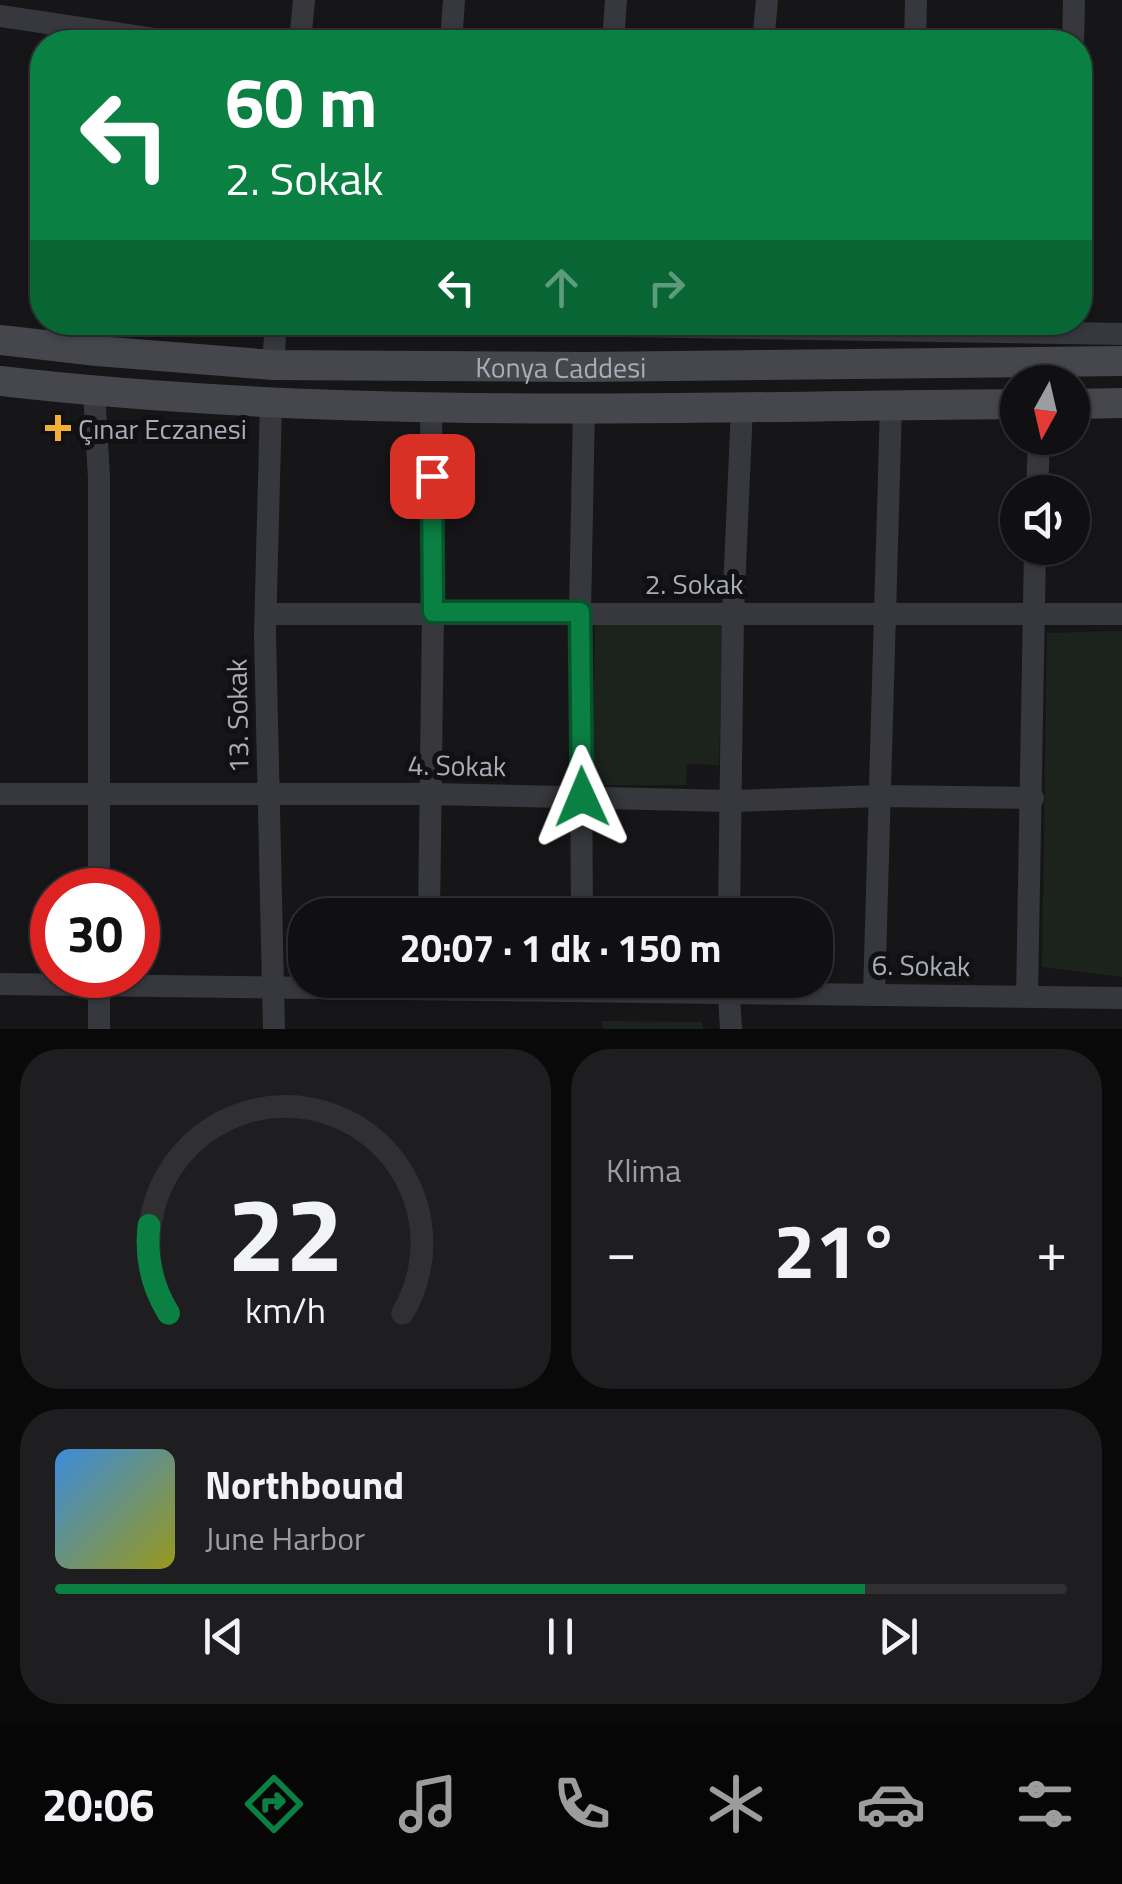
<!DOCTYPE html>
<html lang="tr">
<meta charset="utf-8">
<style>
:root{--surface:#101012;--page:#1e1e20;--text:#f1f3f6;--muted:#9c9d9f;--line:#303032;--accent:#0b8043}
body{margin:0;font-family:"Titillium Web",sans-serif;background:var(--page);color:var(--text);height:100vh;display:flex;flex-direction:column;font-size:38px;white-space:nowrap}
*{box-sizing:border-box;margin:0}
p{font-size:32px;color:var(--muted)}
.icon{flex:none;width:55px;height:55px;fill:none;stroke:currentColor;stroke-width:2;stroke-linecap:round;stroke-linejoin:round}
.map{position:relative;height:1029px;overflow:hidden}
.panel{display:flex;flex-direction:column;gap:20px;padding:20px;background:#09090a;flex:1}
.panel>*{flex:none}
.banner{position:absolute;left:30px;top:30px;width:1062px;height:305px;border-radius:40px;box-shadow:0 2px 8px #0004,0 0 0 2px var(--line);background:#0b8043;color:#fff;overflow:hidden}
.needle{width:65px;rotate:188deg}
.fabs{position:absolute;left:1000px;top:365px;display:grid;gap:20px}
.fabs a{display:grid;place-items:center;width:90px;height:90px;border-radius:50%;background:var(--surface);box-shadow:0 2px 8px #0004,0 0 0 2px var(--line);font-size:50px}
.speed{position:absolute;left:30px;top:868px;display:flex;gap:20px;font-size:50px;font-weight:700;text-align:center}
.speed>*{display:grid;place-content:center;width:130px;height:130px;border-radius:50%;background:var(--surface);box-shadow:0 2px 8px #0004,0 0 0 2px var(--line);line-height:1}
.speed .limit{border:15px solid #d22;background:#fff;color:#111}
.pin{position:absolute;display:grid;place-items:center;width:85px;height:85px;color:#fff;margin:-42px;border-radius:20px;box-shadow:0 5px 15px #0006}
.me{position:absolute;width:110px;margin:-55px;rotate:359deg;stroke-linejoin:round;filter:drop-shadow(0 0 8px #0008)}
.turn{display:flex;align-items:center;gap:35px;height:210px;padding:0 30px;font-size:45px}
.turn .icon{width:130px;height:130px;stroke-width:2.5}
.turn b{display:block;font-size:70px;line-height:85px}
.lanes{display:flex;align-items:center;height:95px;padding:0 30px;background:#0003;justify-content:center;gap:50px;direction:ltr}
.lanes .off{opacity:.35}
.big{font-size:75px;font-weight:700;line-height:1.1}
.panel .widget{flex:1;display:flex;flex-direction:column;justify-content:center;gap:15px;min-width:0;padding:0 35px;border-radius:40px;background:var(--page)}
.panel .dial{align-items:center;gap:0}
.dial svg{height:260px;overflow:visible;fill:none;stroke:var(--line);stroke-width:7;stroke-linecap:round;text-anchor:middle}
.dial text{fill:var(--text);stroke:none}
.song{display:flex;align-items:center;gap:30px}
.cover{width:120px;height:120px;border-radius:15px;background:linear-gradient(135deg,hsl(210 70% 55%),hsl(60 70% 35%))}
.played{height:10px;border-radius:5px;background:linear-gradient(90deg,var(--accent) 80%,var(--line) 80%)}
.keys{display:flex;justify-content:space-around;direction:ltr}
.heat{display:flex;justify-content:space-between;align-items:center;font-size:55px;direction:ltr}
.panel .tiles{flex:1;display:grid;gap:20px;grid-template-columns:1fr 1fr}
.widget:last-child{grid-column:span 2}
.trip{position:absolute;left:288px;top:898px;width:545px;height:100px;border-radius:40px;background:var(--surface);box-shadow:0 2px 8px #0004,0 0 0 2px var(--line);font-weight:700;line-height:100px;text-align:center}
.dock{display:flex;height:160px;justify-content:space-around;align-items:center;background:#060607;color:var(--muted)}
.dock .icon{width:70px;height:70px}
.dock .selected{color:var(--accent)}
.dock b{font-size:45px;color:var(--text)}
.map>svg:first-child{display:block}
.green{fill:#1c231d}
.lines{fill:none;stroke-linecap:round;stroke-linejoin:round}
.street{stroke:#37383d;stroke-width:22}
.secondary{stroke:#45474d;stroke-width:30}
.route-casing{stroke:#07532c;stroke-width:25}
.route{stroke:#0b8043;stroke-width:18}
.poi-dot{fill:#f2b134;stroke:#111113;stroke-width:4}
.labels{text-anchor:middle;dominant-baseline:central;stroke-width:10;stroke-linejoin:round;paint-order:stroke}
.street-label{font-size:28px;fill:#a8adb8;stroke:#111113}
.poi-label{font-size:28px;fill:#a8adb8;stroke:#111113;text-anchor:start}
</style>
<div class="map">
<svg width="1122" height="1029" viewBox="0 0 1122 1029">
<rect width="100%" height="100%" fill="#161618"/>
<g class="green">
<polygon points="595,622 723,622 719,765 687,764 686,785 592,785"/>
<polygon points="1122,631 1122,977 1042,967 1047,633"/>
<polygon points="602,1021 702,1022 703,1029 603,1029"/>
</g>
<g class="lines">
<g class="street">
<polyline points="0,16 174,42"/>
<polyline points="300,42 304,0"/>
<polyline points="451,42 454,0"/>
<polyline points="613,42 616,0"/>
<polyline points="763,42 767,0"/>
<polyline points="915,42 916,0"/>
<polyline points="1073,42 1074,0"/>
<polyline points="368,322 1122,334"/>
<polyline points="273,365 276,322"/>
<polyline points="94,391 99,478 99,890"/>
<polyline points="271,403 265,633 274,1029"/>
<polyline points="1037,492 1039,438"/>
<polyline points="266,614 1122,614"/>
<polyline points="0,794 431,794 731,801 880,796 1033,798"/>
<polyline points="429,915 433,612 431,408"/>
<polyline points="582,915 580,612 584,408"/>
<polyline points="729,915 733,613 742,407"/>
<polyline points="99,975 99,1029"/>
<polyline points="728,980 731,1029"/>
<polyline points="0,984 1122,998"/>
<polyline points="874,995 891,405"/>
<polyline points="1027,996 1035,548"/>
</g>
<g class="secondary">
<path id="s1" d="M0,340L97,351L273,365L586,367L1122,361"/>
<path d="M0,381C338,420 678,407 1018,404"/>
<polyline points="1072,404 1122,403"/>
</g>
</g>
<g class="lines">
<defs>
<polyline id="route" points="432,476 433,612 580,612 582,797"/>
</defs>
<use href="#route" class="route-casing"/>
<use href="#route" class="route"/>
</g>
<path class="poi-dot" d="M53 413h10v10h10v10h-10v10h-10v-10h-10v-10h10z"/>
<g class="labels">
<g class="street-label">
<text stroke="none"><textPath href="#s1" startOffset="562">Konya Caddesi</textPath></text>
<text x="694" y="583">2. Sokak</text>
<text transform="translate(237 716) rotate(-91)">13. Sokak</text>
<text transform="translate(457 765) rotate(1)">4. Sokak</text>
<text transform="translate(921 965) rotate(1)">6. Sokak</text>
</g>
<g class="poi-label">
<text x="78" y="428">Çınar Eczanesi</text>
</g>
</g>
</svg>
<div class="fabs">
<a><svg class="needle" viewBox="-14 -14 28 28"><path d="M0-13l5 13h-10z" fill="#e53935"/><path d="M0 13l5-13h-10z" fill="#9c9d9f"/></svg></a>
<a><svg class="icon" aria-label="sound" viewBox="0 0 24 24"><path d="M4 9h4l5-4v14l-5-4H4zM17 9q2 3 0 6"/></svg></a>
</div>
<div class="speed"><div class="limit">30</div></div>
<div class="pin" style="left:432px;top:476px;background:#d93025"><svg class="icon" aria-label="arrive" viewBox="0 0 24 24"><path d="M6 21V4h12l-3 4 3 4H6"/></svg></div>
<svg class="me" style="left:582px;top:797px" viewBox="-20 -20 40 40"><path d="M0-17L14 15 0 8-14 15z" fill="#0b8043" stroke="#fff" stroke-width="4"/></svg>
<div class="trip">20:07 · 1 dk · 150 m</div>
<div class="banner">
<div class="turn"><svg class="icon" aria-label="left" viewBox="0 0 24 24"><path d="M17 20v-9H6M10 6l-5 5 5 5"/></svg><div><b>60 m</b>2. Sokak</div></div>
<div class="lanes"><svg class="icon" aria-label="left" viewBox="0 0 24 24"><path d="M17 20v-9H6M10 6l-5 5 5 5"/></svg><svg class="icon off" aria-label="ahead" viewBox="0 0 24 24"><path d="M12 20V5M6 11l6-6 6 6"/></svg><svg class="icon off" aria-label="right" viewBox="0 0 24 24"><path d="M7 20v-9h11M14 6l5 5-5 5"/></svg></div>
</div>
</div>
<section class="panel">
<div class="tiles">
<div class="widget dial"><svg viewBox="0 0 100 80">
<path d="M14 69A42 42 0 1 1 86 69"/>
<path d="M14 69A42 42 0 0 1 8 42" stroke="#0b8043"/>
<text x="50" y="56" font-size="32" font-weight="700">22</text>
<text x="50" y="72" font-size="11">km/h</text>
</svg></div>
<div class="widget"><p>Klima</p>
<div class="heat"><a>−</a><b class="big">21°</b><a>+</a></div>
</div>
<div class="widget">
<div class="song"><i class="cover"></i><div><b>Northbound</b><p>June Harbor</p></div></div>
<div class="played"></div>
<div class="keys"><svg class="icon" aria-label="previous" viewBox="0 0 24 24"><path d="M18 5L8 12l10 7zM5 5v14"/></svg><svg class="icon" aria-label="pause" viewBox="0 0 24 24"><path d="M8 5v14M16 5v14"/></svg><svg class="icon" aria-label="next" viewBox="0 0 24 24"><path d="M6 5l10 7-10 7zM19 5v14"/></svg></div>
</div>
</div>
</section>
<nav class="dock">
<b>20:06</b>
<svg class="icon selected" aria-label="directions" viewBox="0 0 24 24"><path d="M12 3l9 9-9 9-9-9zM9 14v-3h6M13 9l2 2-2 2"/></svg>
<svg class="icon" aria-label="music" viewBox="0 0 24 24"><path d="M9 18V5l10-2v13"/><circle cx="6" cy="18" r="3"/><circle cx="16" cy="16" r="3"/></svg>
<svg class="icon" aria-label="phone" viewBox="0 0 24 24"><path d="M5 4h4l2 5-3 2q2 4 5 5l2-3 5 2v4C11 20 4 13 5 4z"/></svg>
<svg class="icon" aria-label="climate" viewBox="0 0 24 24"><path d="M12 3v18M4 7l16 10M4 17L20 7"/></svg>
<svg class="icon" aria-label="car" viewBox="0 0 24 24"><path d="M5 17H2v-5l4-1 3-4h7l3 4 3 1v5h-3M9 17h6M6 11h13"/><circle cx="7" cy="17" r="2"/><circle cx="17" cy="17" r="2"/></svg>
<svg class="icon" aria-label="filters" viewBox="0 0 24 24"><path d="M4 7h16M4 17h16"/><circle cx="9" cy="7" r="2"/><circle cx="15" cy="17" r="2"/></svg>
</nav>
